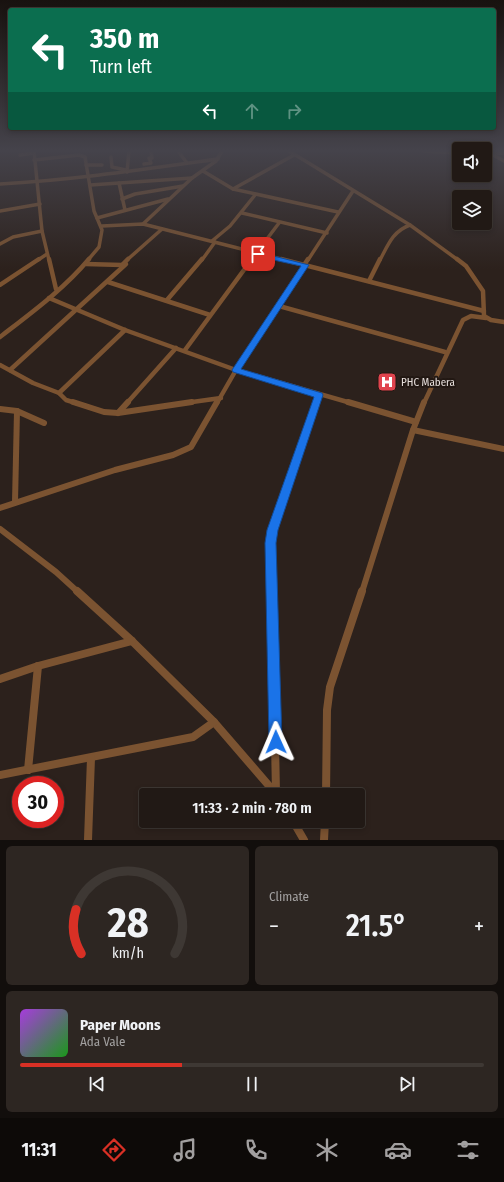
<!DOCTYPE html>
<meta charset="utf-8">
<style>
:root{--surface:#211915;--page:#2d2622;--text:#f1f3f6;--muted:#a2a0a0;--line:#3e3834;--accent:#d93025}
body{margin:0;font-family:"Fira Sans Condensed",sans-serif;background:var(--page);color:var(--text);height:100vh;display:flex;flex-direction:column;font-size:15px;white-space:nowrap}
*{box-sizing:border-box;margin:0}
p{font-size:13px;color:var(--muted)}
.icon{flex:none;width:22px;height:22px;fill:none;stroke:currentColor;stroke-width:2;stroke-linecap:round;stroke-linejoin:round}
.map{position:relative;height:840px;overflow:hidden}
.sheet{display:flex;flex-direction:column;gap:6px;padding:6px;background:#120e0c;flex:1}
.sheet>*{flex:none}
.hud{position:absolute;left:8px;top:8px;width:488px;height:122px;border-radius:4px;box-shadow:0 2px 6px #0003,0 0 0 1px var(--line);background:#0b6e4f;color:#fff;overflow:hidden}
.buttons{position:absolute;left:452px;top:142px;display:grid;gap:8px}
.buttons a{display:grid;place-items:center;width:40px;height:40px;border-radius:4px;background:var(--surface);box-shadow:0 2px 6px #0003,0 0 0 1px var(--line);font-size:20px}
.speed{position:absolute;left:12px;top:776px;display:flex;gap:8px;font-size:20px;font-weight:700;text-align:center}
.speed>*{display:grid;place-content:center;width:52px;height:52px;border-radius:50%;background:var(--surface);box-shadow:0 2px 6px #0003,0 0 0 1px var(--line);line-height:1}
.speed .limit{border:6px solid #d22;background:#fff;color:#111}
.pin{position:absolute;display:grid;place-items:center;width:34px;height:34px;color:#fff;margin:-17px;border-radius:8px;box-shadow:0 2px 6px #0006}
.me{position:absolute;width:44px;margin:-22px;rotate:359deg;stroke-linejoin:round;filter:drop-shadow(0 0 3px #0008)}
.turn{display:flex;align-items:center;gap:14px;height:84px;padding:0 16px;font-size:18px}
.turn .icon{width:52px;height:52px;stroke-width:2.5}
.turn b{display:block;font-size:28px;line-height:34px}
.lanes{display:flex;align-items:center;height:38px;padding:0 16px;background:#0003;justify-content:center;gap:20px;direction:ltr}
.lanes .off{opacity:.35}
.big{font-size:30px;font-weight:600;line-height:1.1}
.sheet .widget{flex:1;display:flex;flex-direction:column;justify-content:center;gap:6px;min-width:0;padding:0 14px;border-radius:6px;background:var(--page)}
.sheet .dial{align-items:center;gap:0}
.dial svg{height:104px;overflow:visible;fill:none;stroke:var(--line);stroke-width:7;stroke-linecap:round;text-anchor:middle}
.dial text{fill:var(--text);stroke:none}
.song{display:flex;align-items:center;gap:12px}
.cover{width:48px;height:48px;border-radius:6px;background:linear-gradient(135deg,hsl(280 70% 55%),hsl(120 70% 35%))}
.played{height:4px;border-radius:2px;background:linear-gradient(90deg,var(--accent) 35%,var(--line) 35%)}
.keys{display:flex;justify-content:space-around;direction:ltr}
.heat{display:flex;justify-content:space-between;align-items:center;font-size:22px;direction:ltr}
.sheet .tiles{flex:1;display:grid;gap:6px;grid-template-columns:1fr 1fr}
.widget:last-child{grid-column:span 2}
.trip{position:absolute;left:139px;top:788px;width:226px;height:40px;border-radius:4px;background:var(--surface);box-shadow:0 2px 6px #0003,0 0 0 1px var(--line);font-weight:600;line-height:40px;text-align:center}
.tab-bar{display:flex;height:64px;justify-content:space-around;align-items:center;background:#0d0a08;color:var(--muted)}
.tab-bar .icon{width:28px;height:28px}
.tab-bar .on{color:var(--accent)}
.tab-bar b{font-size:18px;color:var(--text)}
.map>svg:first-child{display:block}
.lines{fill:none;stroke-linecap:round;stroke-linejoin:round}
.street-far3{stroke:#7b5331;stroke-width:3.5}
.street-far2{stroke:#7b5331;stroke-width:4.5}
.street-far1{stroke:#7b5331;stroke-width:6}
.street{stroke:#7b5331;stroke-width:8}
.route{fill:#1a73e8;stroke:#114b97}
.labels{text-anchor:middle;dominant-baseline:central;stroke-width:4;stroke-linejoin:round;paint-order:stroke}
.poi-label{font-size:11px;fill:#e7dfdc;stroke:#221813;text-anchor:start}
</style>
<div class="map">
<svg width="504" height="840" viewBox="0 0 504 840">
<rect width="100%" height="100%" fill="#2c211c"/>
<g class="lines">
<g class="street-far3">
<polyline points="34,151 42,231 49,260"/>
<polyline points="178,151 187,163"/>
<polyline points="289,151 410,225 458,260"/>
<polyline points="423,151 459,153"/>
<polyline points="485,154 504,153"/>
<polyline points="20,155 34,153"/>
<polyline points="493,155 504,161"/>
<polyline points="111,157 112,167 126,170"/>
<polyline points="34,160 79,155 85,157 94,211 102,230 99,247 88,260"/>
<polyline points="144,164 151,163 149,158 152,158 151,151"/>
<polyline points="86,165 102,165"/>
<polyline points="203,171 233,189 338,212"/>
<polyline points="127,172 129,151"/>
<polyline points="119,183 125,210"/>
<path d="M0,184C73,180 146,169 218,159"/>
<polyline points="90,185 192,178"/>
<polyline points="233,189 294,155"/>
<polyline points="122,199 135,194 183,186"/>
<polyline points="0,211 40,204"/>
<polyline points="242,213 327,233"/>
<polyline points="97,218 168,199"/>
<polyline points="143,224 192,178 216,161 222,151"/>
<polyline points="102,226 143,224 285,260"/>
<polyline points="212,241 230,226 255,195"/>
<polyline points="0,244 13,237 42,231"/>
<polyline points="38,260 47,254"/>
<polyline points="127,260 162,229"/>
<polyline points="202,260 215,242"/>
<polyline points="251,260 279,223"/>
<polyline points="308,260 353,191"/>
<path d="M380,260C388,245 393,231 410,225"/>
</g>
<g class="street-far2">
<polyline points="49,259 56,289"/>
<polyline points="281,259 484,311"/>
<polyline points="457,259 466,266 483,291 484,316 491,320 504,322"/>
<polyline points="86,264 122,265"/>
<polyline points="369,281 380,259"/>
<polyline points="108,282 210,315"/>
<polyline points="0,285 39,259"/>
<polyline points="49,298 125,330 236,370 351,403"/>
<polyline points="167,300 202,259"/>
<polyline points="279,306 445,352"/>
<path d="M0,337C31,313 64,289 89,259"/>
<polyline points="185,350 252,259"/>
<polyline points="0,365 33,383 59,393 66,400 76,403"/>
<polyline points="10,370 126,264 122,265 128,259"/>
<polyline points="59,393 125,330"/>
<polyline points="127,403 176,348"/>
<polyline points="185,403 221,398"/>
<polyline points="217,403 236,370 308,259"/>
<polyline points="316,403 319,395"/>
<polyline points="424,403 463,320 471,316 486,318"/>
</g>
<g class="street-far1">
<polyline points="73,402 104,412 118,413 192,402"/>
<polyline points="348,402 416,422"/>
<polyline points="0,409 17,411 44,423"/>
<polyline points="118,413 128,402"/>
<polyline points="413,430 504,449"/>
<polyline points="15,502 17,411"/>
<polyline points="0,508 115,470 173,455 191,447 217,402"/>
<polyline points="0,529 56,572 78,592"/>
<polyline points="272,592 271,543 273,529 316,402"/>
<polyline points="362,592 413,430 424,402"/>
</g>
<g class="street">
<polyline points="77,591 132,641 214,722 277,795"/>
<polyline points="272,591 276,793"/>
<polyline points="0,679 38,666 132,641"/>
<polyline points="28,770 38,666"/>
<polyline points="0,775 193,737 214,722"/>
<polyline points="326,795 327,710 330,687 362,591"/>
<polyline points="293,821 304,840"/>
<polyline points="88,840 91,758"/>
<polyline points="324,840 325,821"/>
</g>
</g>
<linearGradient id="sky" x2="0" y2="1"><stop stop-color="#18120f"/><stop offset="0.56" stop-color="#45434b"/><stop offset="1" stop-color="#45434b" stop-opacity="0"/></linearGradient>
<rect width="504" height="269" fill="url(#sky)"/>
<polygon class="route" points="258,252 309,265 241,369 322,393 323,395 278,530 276,543 282,742 280,747 276,749 271,747 269,742 265,543 267,530 314,397 233,372 232,370 301,266 255,256 255,253"/>
<defs>
<symbol id="hospital-square" viewBox="-11 -11 22 22"><rect x="-9" y="-9" width="18" height="18" rx="4" fill="#e0444e" stroke="#221813"/><path d="M-5-5h3v3.5h4V-5h3V5h-3V1.5h-4V5h-3Z" fill="#fff"/></symbol>
</defs>
<g fill-rule="evenodd">
<use href="#hospital-square" x="376" y="371" width="22" height="22"/>
</g>
<g class="labels">
<g class="poi-label">
<text x="401" y="382">PHC Mabera</text>
</g>
</g>
</svg>
<div class="buttons">
<a><svg class="icon" aria-label="sound" viewBox="0 0 24 24"><path d="M4 9h4l5-4v14l-5-4H4zM17 9q2 3 0 6"/></svg></a>
<a><svg class="icon" aria-label="layers" viewBox="0 0 24 24"><path d="M12 4l9 5-9 5-9-5zM3 14l9 5 9-5"/></svg></a>
</div>
<div class="speed"><div class="limit">30</div></div>
<div class="pin" style="left:258px;top:254px;background:#d93025"><svg class="icon" aria-label="arrive" viewBox="0 0 24 24"><path d="M6 21V4h12l-3 4 3 4H6"/></svg></div>
<svg class="me" style="left:276px;top:742px" viewBox="-20 -20 40 40"><path d="M0-17L14 15 0 8-14 15z" fill="#1a73e8" stroke="#fff" stroke-width="4"/></svg>
<div class="trip">11:33 · 2 min · 780 m</div>
<div class="hud">
<div class="turn"><svg class="icon" aria-label="left" viewBox="0 0 24 24"><path d="M17 20v-9H6M10 6l-5 5 5 5"/></svg><div><b>350 m</b>Turn left</div></div>
<div class="lanes"><svg class="icon" aria-label="left" viewBox="0 0 24 24"><path d="M17 20v-9H6M10 6l-5 5 5 5"/></svg><svg class="icon off" aria-label="ahead" viewBox="0 0 24 24"><path d="M12 20V5M6 11l6-6 6 6"/></svg><svg class="icon off" aria-label="right" viewBox="0 0 24 24"><path d="M7 20v-9h11M14 6l5 5-5 5"/></svg></div>
</div>
</div>
<section class="sheet">
<div class="tiles">
<div class="widget dial"><svg viewBox="0 0 100 80">
<path d="M14 69A42 42 0 1 1 86 69"/>
<path d="M14 69A42 42 0 0 1 10 35" stroke="#d93025"/>
<text x="50" y="56" font-size="32" font-weight="700">28</text>
<text x="50" y="72" font-size="11">km/h</text>
</svg></div>
<div class="widget"><p>Climate</p>
<div class="heat"><a>−</a><b class="big">21.5°</b><a>+</a></div>
</div>
<div class="widget">
<div class="song"><i class="cover"></i><div><b>Paper Moons</b><p>Ada Vale</p></div></div>
<div class="played"></div>
<div class="keys"><svg class="icon" aria-label="previous" viewBox="0 0 24 24"><path d="M18 5L8 12l10 7zM5 5v14"/></svg><svg class="icon" aria-label="pause" viewBox="0 0 24 24"><path d="M8 5v14M16 5v14"/></svg><svg class="icon" aria-label="next" viewBox="0 0 24 24"><path d="M6 5l10 7-10 7zM19 5v14"/></svg></div>
</div>
</div>
</section>
<nav class="tab-bar">
<b>11:31</b>
<svg class="icon on" aria-label="directions" viewBox="0 0 24 24"><path d="M12 3l9 9-9 9-9-9zM9 14v-3h6M13 9l2 2-2 2"/></svg>
<svg class="icon" aria-label="music" viewBox="0 0 24 24"><path d="M9 18V5l10-2v13"/><circle cx="6" cy="18" r="3"/><circle cx="16" cy="16" r="3"/></svg>
<svg class="icon" aria-label="phone" viewBox="0 0 24 24"><path d="M5 4h4l2 5-3 2q2 4 5 5l2-3 5 2v4C11 20 4 13 5 4z"/></svg>
<svg class="icon" aria-label="climate" viewBox="0 0 24 24"><path d="M12 3v18M4 7l16 10M4 17L20 7"/></svg>
<svg class="icon" aria-label="car" viewBox="0 0 24 24"><path d="M5 17H2v-5l4-1 3-4h7l3 4 3 1v5h-3M9 17h6M6 11h13"/><circle cx="7" cy="17" r="2"/><circle cx="17" cy="17" r="2"/></svg>
<svg class="icon" aria-label="filters" viewBox="0 0 24 24"><path d="M4 7h16M4 17h16"/><circle cx="9" cy="7" r="2"/><circle cx="15" cy="17" r="2"/></svg>
</nav>
